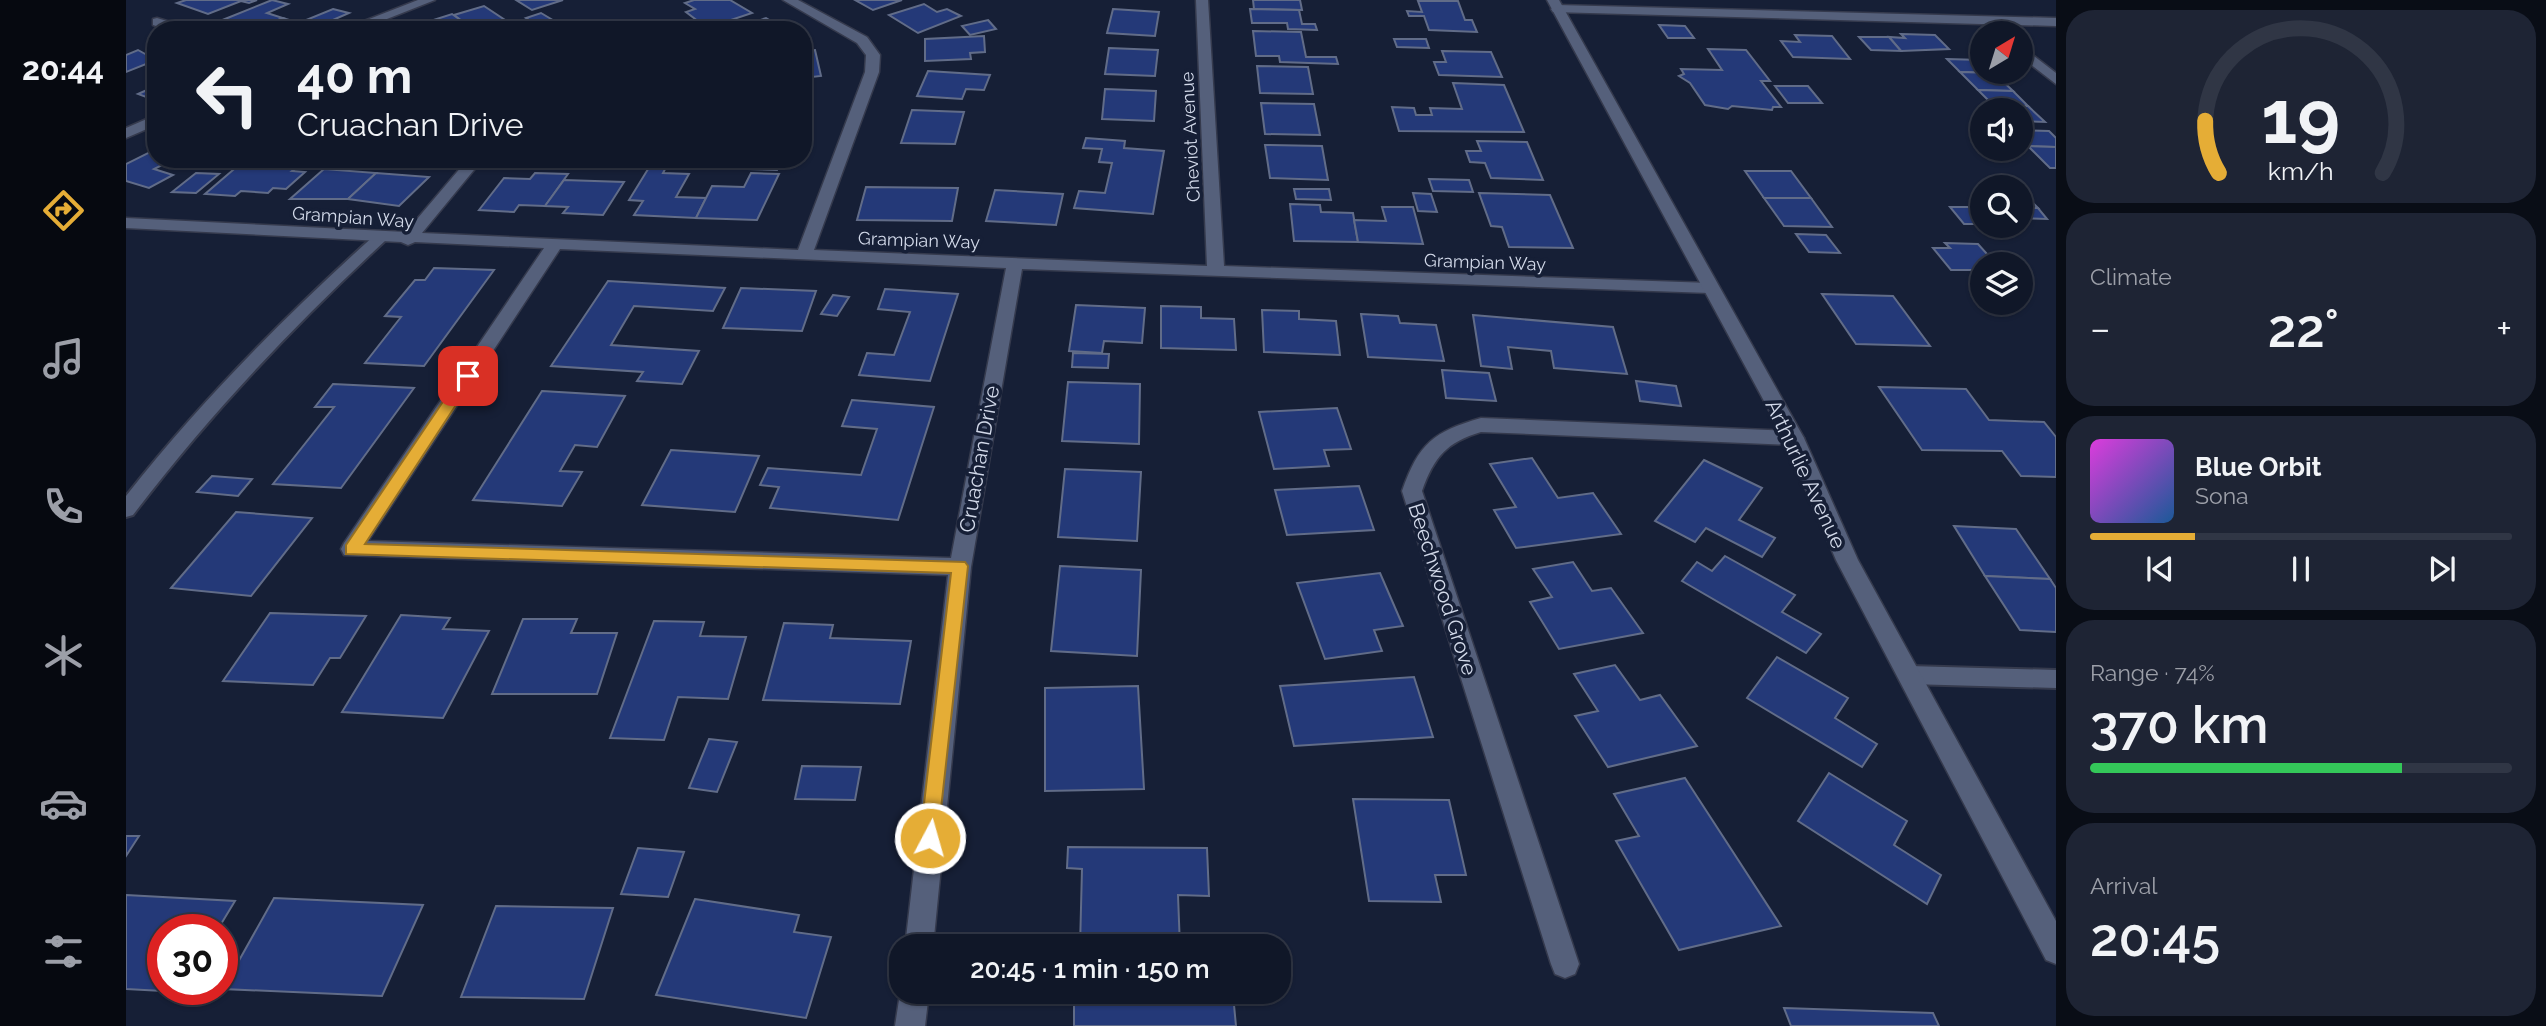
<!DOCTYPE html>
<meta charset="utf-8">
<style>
:root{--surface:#101728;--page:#1e2434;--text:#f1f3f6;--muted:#9c9fa8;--line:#303645;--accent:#e5ad36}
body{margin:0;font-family:Raleway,sans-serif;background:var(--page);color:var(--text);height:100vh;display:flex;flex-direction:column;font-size:26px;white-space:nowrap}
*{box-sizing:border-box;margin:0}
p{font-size:23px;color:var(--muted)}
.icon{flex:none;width:38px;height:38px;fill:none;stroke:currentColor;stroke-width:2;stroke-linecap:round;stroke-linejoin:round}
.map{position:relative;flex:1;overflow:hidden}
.drawer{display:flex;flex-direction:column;gap:10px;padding:10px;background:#090d16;width:490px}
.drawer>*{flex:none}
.banner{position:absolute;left:21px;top:21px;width:665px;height:147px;border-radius:28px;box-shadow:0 2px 5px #0004,0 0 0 2px var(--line);background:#101728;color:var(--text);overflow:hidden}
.needle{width:46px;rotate:38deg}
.controls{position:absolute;left:1844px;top:21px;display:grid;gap:14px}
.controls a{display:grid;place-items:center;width:63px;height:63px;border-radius:50%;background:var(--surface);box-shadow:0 2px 5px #0004,0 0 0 2px var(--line);font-size:35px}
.speed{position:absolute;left:21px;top:914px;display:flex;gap:14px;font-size:35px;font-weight:700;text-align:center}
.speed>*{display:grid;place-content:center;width:91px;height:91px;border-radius:50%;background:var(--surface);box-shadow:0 2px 5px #0004,0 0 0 2px var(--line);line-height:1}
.speed .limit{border:10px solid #d22;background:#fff;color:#111}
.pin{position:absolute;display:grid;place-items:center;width:60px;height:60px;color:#fff;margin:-30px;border-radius:14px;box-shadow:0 4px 10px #0006}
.me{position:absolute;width:77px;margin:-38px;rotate:6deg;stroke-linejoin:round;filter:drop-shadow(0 0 5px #0008)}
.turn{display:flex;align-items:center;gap:24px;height:147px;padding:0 35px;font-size:32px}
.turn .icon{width:91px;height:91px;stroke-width:2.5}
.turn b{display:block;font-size:49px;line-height:60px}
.big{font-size:52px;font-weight:600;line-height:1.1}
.drawer .tile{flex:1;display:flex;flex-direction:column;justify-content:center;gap:10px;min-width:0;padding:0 24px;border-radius:28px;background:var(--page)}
.drawer .dial{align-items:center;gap:0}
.dial svg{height:182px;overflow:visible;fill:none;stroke:var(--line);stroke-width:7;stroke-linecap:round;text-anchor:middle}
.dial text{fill:var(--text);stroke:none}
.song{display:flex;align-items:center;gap:21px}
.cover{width:84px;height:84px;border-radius:10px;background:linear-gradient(135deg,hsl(300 70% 55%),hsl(210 70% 35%))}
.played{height:7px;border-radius:4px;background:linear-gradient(90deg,var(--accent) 25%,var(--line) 25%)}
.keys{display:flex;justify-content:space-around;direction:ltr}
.heat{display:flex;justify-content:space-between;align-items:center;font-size:38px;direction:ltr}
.charge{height:10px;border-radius:5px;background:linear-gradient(90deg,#34c759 74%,var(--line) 0)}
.trip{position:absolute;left:763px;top:934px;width:402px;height:70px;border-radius:28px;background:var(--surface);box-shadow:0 2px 5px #0004,0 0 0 2px var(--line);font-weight:600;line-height:70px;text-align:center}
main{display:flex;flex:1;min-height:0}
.tabs{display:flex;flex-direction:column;width:126px;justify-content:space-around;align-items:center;background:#060910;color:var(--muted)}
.tabs .icon{width:49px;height:49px}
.tabs .current{color:var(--accent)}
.tabs b{font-size:32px;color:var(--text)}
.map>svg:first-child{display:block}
.building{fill:#243978;stroke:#616c88;stroke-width:2}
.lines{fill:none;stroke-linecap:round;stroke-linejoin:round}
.service-casing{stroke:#353a4d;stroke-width:4}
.minor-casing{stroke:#353a4d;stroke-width:3}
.tertiary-casing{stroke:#353a4d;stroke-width:3}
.service{fill:#55607b;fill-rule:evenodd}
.minor{fill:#55607b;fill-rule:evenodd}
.tertiary{fill:#55607b;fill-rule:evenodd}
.route{fill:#e5ad36;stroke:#957023;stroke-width:2}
.labels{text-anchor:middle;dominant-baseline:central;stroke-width:7;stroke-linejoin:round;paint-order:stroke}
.far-street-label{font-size:18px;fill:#d2d9e9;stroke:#161f36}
.street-label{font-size:21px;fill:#d2d9e9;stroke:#161f36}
</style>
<main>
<nav class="tabs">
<b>20:44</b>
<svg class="icon current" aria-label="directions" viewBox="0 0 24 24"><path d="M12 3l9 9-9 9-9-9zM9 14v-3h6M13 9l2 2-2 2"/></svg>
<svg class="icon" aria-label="music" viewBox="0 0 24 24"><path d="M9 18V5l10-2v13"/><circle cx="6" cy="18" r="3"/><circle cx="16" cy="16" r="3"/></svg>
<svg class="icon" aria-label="phone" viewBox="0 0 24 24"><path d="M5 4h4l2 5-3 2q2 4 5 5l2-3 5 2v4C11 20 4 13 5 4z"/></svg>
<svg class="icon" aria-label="climate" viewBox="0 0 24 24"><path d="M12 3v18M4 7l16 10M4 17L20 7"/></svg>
<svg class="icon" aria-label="car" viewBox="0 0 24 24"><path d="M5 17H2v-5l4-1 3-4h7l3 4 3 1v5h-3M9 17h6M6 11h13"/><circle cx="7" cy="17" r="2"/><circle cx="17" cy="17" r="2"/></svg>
<svg class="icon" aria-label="filters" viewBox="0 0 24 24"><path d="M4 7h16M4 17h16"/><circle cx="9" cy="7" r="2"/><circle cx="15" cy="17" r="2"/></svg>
</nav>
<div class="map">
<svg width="1930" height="1026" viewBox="0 0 1930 1026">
<rect width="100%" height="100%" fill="#161f36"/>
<g class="building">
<polygon points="60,0 131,0 123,3 115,1 82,14 51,3"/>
<polygon points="146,0 162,4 141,13 157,18 130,29 99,19"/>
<polygon points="390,0 437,0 406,10"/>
<polygon points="568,0 604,0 626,13 581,28 560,12 569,9 559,3"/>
<polygon points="729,0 776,0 747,10"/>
<polygon points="1127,0 1174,0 1176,10 1128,9"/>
<polygon points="1292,1 1332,1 1339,20 1346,20 1351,32 1303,30 1298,16 1283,16 1281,11 1296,12"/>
<polygon points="798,4 811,12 821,9 835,16 792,33 763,15"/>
<polygon points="358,6 379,20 348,30 328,15"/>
<polygon points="207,9 223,13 184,30 130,29 157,18 173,23"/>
<polygon points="987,9 1033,12 1029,36 981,33"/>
<polygon points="1124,9 1173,10 1176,24 1189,24 1191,30 1162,29 1161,23 1126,23"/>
<polygon points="415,13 430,22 415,27 400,18"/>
<polygon points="326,14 347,29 298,30 292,25"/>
<polygon points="640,18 660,30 606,30"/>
<polygon points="398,20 409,28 392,30 385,24"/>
<polygon points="862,20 870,29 844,35 836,26"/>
<polygon points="1533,25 1559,26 1568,38 1542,38"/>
<polygon points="1127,31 1175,32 1180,57 1210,57 1212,64 1154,62 1153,56 1130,56"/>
<polygon points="1775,34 1809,35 1823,49 1775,51 1763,37 1779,38"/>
<polygon points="1669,35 1706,36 1724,59 1667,57 1655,41 1674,42"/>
<polygon points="858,36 859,52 844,53 845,59 799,61 799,39"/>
<polygon points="1733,37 1763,37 1775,51 1745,50"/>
<polygon points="1268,39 1300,39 1303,48 1271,47"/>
<polygon points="983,48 1032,50 1029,76 979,74"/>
<polygon points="1582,49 1620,50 1644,81 1635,81 1655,107 1647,107 1646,110 1606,106 1602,109 1579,105 1564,83 1553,76 1558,74 1555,69 1596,70"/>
<polygon points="12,50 30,60 0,72 0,55"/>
<polygon points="689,50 695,76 677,78 677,51"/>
<polygon points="1316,51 1365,52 1376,77 1313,75 1308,62 1320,62"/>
<polygon points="1821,59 1854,60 1857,72 1868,73 1834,72"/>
<polygon points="1131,66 1182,67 1187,94 1134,93"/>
<polygon points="802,71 864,75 858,90 840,89 836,99 791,96"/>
<polygon points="1834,72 1868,73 1887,91 1852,90"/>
<polygon points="1327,83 1378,85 1398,132 1273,131 1266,107 1288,108 1290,115 1306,115 1304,108 1336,109"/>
<polygon points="30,86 28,100 12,94"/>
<polygon points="1649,86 1682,86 1696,103 1662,103"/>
<polygon points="979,89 1030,91 1028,121 976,119"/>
<polygon points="1852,90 1887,91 1902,106 1867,105"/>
<polygon points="1135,103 1188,104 1194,135 1139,134"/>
<polygon points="1867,105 1902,106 1919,122 1895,121 1895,110 1872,110"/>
<polygon points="786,110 838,112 829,144 775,143"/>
<polygon points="1895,130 1923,131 1930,138 1930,147 1902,146 1895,139"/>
<polygon points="960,138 999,141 998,148 1038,151 1027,214 948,208 953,191 979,193 986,163 973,162 976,149 957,148"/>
<polygon points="1351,141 1401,142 1417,180 1365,178 1359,163 1344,162 1340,151 1355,151"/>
<polygon points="1139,145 1196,146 1202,180 1144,178"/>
<polygon points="1902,146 1930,147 1930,168 1924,168"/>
<polygon points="30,149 30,159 48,159 28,169 47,175 23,188 0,181 0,164"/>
<polygon points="131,159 147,160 140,166 170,168 166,171 179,172 160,189 147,188 142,193 115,191 109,196 79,194 114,164 124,165"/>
<polygon points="527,161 543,162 537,173 563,174 550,197 580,198 570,218 508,215 517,201 503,200"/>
<polygon points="627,161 655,161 651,170 623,169"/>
<polygon points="198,169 250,173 222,199 164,199"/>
<polygon points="1619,171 1665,171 1685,198 1638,198"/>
<polygon points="70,173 93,174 70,193 46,192"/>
<polygon points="250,173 303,177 273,206 222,199"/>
<polygon points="409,173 442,174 419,206 393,205 388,212 353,210 378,178 404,179"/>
<polygon points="625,173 653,174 631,220 570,218 586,186 618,187"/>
<polygon points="1303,179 1343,180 1347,192 1307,191"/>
<polygon points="438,180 498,182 477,215 437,213 442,207 419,206"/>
<polygon points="740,187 832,188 826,221 731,220"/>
<polygon points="1168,189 1203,189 1205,200 1170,199"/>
<polygon points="869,190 937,194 930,225 860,221"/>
<polygon points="1287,193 1305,194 1311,212 1292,211"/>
<polygon points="1353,193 1424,195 1447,248 1383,247 1376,227 1365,226"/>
<polygon points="1638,198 1685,198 1706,227 1658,226"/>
<polygon points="1895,199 1903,199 1912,208 1895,208"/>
<polygon points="1164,204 1194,205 1195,212 1227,213 1232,242 1168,241"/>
<polygon points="1256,207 1287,207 1297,244 1232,242 1228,220 1260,221"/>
<polygon points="1824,207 1853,207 1857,211 1857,224 1838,224"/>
<polygon points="1895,208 1912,208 1921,219 1895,218"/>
<polygon points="1670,234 1700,235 1714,253 1683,252"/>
<polygon points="1819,243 1852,244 1870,264 1857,264 1857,270 1825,270 1807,248 1824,248"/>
<polygon points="308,268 368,270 298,366 239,363 275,317 259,316 289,280 299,280"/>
<polygon points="482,281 599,288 587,311 508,306 485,345 573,351 556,384 511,381 517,372 425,366"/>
<polygon points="615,288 690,291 676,331 597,328"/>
<polygon points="759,289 832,294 804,381 733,375 741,353 768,355 784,312 752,309"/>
<polygon points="1696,294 1767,296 1804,346 1730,344"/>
<polygon points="707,295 723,297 711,316 695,314"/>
<polygon points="950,305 1019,308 1016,343 978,341 976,353 943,351"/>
<polygon points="1035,306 1075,307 1075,318 1108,319 1110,350 1035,348"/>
<polygon points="1136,310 1173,311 1173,319 1210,321 1214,355 1138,352"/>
<polygon points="1235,314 1272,316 1274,323 1310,325 1318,361 1242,357"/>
<polygon points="1347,315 1487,327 1501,374 1428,368 1425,351 1382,347 1386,369 1355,366"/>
<polygon points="947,353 983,354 982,368 946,367"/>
<polygon points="1316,370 1363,373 1370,401 1320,398"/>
<polygon points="1510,381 1550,386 1555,406 1514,401"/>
<polygon points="942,382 1014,384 1013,444 936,441"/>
<polygon points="207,384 288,388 215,488 147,484 208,407 189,407"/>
<polygon points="1753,387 1840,389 1863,420 1918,422 1930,437 1930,477 1895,476 1876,451 1796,450"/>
<polygon points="416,391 499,396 471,447 449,445 434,471 456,472 436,506 347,500"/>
<polygon points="726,400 808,407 772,520 644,508 653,487 634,485 642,468 735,475 751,429 716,426"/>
<polygon points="1211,408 1225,449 1198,450 1203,466 1148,469 1133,412"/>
<polygon points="545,450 633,456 609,512 516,505"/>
<polygon points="1406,458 1432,498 1467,493 1495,534 1390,548 1368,510 1390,507 1364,464"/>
<polygon points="1578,460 1636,488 1613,520 1649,538 1636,557 1580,528 1569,542 1529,521"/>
<polygon points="939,469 1015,472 1011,541 932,537"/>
<polygon points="86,476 126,479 112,496 71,492"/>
<polygon points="1233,486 1248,530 1161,535 1149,490"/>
<polygon points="110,512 186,518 125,596 45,588"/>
<polygon points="1828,526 1890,529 1924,579 1859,576"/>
<polygon points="1599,556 1669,595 1656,612 1695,634 1680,653 1556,581 1571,562 1586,571"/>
<polygon points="1447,562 1466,591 1485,588 1517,633 1433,649 1404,602 1426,597 1407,569"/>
<polygon points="934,566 1015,570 1011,656 925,651"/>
<polygon points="1254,573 1277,626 1248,630 1256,651 1199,659 1171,583"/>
<polygon points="1859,576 1924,579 1930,588 1930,632 1894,630"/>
<polygon points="144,613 240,616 214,658 204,658 187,685 97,681"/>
<polygon points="275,615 324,618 317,629 363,631 317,718 216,712"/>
<polygon points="397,619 451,619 445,633 491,633 471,694 366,694"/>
<polygon points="528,621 578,622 574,636 620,637 602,699 552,697 538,740 484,738"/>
<polygon points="658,623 707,625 704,638 785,641 774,704 637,700"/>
<polygon points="1651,657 1722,698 1709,718 1751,744 1736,767 1621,698"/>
<polygon points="1489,665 1514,700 1534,695 1571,746 1482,767 1449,716 1472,711 1448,674"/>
<polygon points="1288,677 1307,737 1168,746 1154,686"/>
<polygon points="1012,686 1018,789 919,791 919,688"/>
<polygon points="583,739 611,742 591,792 563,788"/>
<polygon points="676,766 735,767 729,800 669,799"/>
<polygon points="1703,773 1781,821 1768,845 1815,875 1801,904 1672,821"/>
<polygon points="1559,778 1655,926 1553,950 1490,841 1513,836 1488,794"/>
<polygon points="1227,799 1323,800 1340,875 1309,875 1315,902 1243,901"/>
<polygon points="0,836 13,836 0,856"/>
<polygon points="942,847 1081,848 1083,896 1052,895 1054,947 954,947 956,869 941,868"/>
<polygon points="512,848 558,852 542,897 495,894"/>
<polygon points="0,895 109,901 92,929 37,929 37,989 57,989 55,992 0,989"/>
<polygon points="148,898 297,905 256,996 97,989"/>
<polygon points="569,899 673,915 668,932 705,937 680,1018 530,995"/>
<polygon points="370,906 487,908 458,999 335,997"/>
<polygon points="948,1003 1108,1005 1110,1026 948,1026"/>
<polygon points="1658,1008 1807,1013 1813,1026 1665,1026"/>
</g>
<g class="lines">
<defs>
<g id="service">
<path d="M255,233L260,234V240C168,325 83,415 7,515L0,517V496C75,401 160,315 250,234Z"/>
<polygon points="1783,666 1930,670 1930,688 1783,684 1775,681 1772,675 1775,669"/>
</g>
<g id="minor">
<polygon points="292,0 309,0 233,30 215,30"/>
<path d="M657,0H672L741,37L754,55L753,72L688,250L1081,266L1070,0H1082L1098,266L1584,283L1593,288L1584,293L896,269L845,567L807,947H779L822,575L218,555L215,549L218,543L418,248L289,242L282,245L275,242L0,228V218L280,232L342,159H357L296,233L672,250L739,72L740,55L731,43ZM434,249L880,268L825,558L242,541Z"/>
<polygon points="1431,5 1930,18 1930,26 1427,12 1425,9"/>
<polygon points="31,18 61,27 63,30 43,30 27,25 27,19"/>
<polygon points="1895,46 1930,73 1930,84 1895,57"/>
<polygon points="30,115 30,125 0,138 0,128"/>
<path d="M1355,418L1668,431L1678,438L1668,445L1355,432C1321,442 1308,457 1296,491L1453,964L1449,974L1439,978L1429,974L1425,964L1276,491C1293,443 1307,432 1355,418Z"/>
<polygon points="775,987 775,992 803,992 799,1026 769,1026"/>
</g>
<polygon id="tertiary" points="1421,0 1433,0 1678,438 1732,560 1930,921 1930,964 1920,960 1710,560 1658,438"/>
</defs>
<use href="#service" class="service-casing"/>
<use href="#minor" class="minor-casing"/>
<use href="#tertiary" class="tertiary-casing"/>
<use href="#service" class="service"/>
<use href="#minor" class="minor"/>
<use href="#tertiary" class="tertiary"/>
</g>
<polygon class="route" points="342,371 349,376 239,544 839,562 842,566 811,845 804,847 797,845 794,838 825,573 220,554 220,545 337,372"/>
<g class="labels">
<g class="far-street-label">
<text transform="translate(1064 137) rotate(-93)">Cheviot Avenue</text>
<text transform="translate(227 217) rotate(4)">Grampian Way</text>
<text transform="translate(793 240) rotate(2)">Grampian Way</text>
<text transform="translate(1359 262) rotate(2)">Grampian Way</text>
</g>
<g class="street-label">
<text transform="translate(853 459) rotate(-80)">Cruachan Drive</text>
<text transform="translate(1680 474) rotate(65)">Arthurlie Avenue</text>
<text transform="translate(1317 589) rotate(72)">Beechwood Grove</text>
</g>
</g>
</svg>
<div class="controls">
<a><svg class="needle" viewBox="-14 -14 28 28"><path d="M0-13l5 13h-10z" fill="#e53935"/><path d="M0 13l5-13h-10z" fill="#9c9fa8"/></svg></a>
<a><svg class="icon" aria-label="sound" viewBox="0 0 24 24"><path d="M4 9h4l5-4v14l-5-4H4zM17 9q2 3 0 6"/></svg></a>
<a><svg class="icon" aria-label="search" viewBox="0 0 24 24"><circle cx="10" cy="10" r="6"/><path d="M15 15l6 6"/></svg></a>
<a><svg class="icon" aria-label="layers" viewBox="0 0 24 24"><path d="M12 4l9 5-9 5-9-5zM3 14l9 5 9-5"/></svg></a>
</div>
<div class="speed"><div class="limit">30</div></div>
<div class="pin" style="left:342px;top:376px;background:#d93025"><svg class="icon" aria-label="arrive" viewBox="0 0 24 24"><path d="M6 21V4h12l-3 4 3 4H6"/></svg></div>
<svg class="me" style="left:804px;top:838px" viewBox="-20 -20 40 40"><circle r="17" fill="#e5ad36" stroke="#fff" stroke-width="3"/><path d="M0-11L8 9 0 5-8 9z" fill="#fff"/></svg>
<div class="trip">20:45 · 1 min · 150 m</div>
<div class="banner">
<div class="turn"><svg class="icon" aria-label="left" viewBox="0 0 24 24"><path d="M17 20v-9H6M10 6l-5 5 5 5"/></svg><div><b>40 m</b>Cruachan Drive</div></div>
</div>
</div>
<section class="drawer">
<div class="tile dial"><svg viewBox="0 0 100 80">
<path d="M14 69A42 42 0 1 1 86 69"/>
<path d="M14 69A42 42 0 0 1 8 46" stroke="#e5ad36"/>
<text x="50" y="56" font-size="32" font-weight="700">19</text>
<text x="50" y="72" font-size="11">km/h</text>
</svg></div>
<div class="tile"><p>Climate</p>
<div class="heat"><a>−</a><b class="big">22°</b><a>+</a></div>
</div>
<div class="tile">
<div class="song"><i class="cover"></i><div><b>Blue Orbit</b><p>Sona</p></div></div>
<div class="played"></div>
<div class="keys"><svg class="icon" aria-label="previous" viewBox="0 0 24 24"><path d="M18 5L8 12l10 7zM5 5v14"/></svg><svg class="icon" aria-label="pause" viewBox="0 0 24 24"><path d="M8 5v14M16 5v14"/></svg><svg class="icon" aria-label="next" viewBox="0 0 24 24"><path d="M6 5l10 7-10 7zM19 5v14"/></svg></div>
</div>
<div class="tile"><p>Range · 74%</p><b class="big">370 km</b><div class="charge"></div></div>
<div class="tile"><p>Arrival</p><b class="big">20:45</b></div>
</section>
</main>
